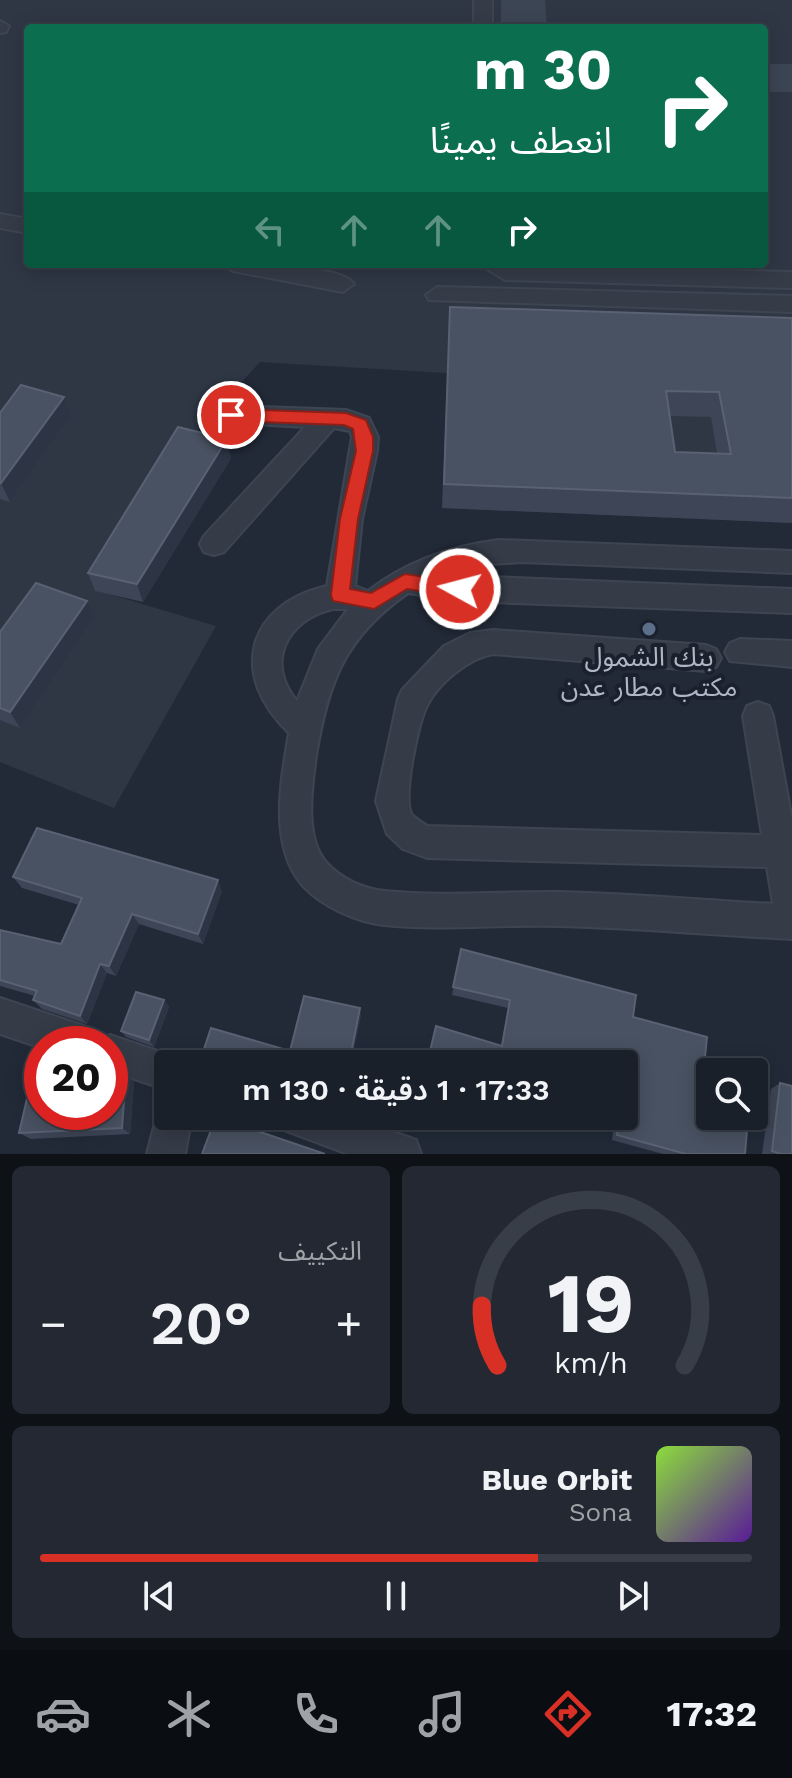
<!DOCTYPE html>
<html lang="ar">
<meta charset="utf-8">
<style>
:root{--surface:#1a202a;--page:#232832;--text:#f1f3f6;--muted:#9fa3a8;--line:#383e47;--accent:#d93025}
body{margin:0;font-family:"Work Sans","Noto Sans Arabic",sans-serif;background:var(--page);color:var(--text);direction:rtl;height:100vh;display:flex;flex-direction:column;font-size:30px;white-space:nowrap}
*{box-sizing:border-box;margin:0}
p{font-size:26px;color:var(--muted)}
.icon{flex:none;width:44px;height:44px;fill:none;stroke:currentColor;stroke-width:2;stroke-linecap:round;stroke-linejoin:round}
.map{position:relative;height:1154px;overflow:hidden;direction:ltr}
.sheet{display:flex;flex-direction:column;gap:12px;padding:12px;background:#0e1217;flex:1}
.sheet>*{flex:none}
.top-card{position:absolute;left:24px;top:24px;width:744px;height:244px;border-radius:8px;box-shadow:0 4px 20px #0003,0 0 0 2px var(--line);direction:rtl;background:#0b6e4f;color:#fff;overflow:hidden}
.buttons{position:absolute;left:696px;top:1058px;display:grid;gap:16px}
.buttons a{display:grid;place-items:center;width:72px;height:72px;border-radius:8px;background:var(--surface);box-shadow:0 4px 20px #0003,0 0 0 2px var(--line);font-size:40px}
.speed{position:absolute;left:24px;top:1026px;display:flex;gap:16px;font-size:40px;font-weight:700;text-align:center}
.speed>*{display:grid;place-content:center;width:104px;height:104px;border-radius:50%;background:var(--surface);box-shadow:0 4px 20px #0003,0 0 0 2px var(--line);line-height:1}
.speed .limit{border:12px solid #d22;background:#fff;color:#111}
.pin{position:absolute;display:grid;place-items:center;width:68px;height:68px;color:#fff;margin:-34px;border:4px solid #fff;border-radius:50%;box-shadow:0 2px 8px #0007}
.me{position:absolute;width:88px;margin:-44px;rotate:277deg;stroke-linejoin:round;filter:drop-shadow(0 0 6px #0008)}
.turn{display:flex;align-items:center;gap:28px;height:168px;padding:0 24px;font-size:36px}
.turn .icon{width:104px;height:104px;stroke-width:2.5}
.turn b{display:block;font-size:56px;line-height:68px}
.lanes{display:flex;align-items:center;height:76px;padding:0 24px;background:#0003;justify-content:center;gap:40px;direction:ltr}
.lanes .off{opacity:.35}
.big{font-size:60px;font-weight:600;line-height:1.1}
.sheet .tile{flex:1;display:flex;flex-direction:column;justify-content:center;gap:12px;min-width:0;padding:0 28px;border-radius:12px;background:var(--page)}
.sheet .dial{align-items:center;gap:0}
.dial svg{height:208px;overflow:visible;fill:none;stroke:var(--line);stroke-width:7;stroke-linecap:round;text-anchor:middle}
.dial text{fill:var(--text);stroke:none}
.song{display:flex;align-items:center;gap:24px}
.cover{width:96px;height:96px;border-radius:12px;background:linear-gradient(135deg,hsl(90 70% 55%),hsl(270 70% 35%))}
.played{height:8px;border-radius:4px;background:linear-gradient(90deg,var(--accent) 70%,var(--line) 70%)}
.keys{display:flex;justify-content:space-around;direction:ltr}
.heat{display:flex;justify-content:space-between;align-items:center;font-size:44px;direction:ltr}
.sheet .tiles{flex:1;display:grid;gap:12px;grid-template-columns:1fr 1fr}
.tile:last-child{grid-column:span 2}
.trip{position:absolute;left:154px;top:1050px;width:484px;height:80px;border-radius:8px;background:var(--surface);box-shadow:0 4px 20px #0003,0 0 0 2px var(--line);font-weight:600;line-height:80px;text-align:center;direction:rtl}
.tabs{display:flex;height:128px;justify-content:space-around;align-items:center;background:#0a0d11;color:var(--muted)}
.tabs .icon{width:56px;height:56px}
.tabs .selected{color:var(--accent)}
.tabs b{font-size:36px;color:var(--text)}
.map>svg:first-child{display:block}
.airport{fill:#2f3745;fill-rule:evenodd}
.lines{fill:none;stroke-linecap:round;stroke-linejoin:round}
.taxiway{fill:#3c4554;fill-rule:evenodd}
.minor-casing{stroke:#3e4552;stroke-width:4}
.minor{fill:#353c48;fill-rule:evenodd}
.wall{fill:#3d4556;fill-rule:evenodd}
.shaded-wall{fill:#2d3545}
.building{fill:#495262;stroke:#596172;stroke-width:2;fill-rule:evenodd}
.route{fill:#d93025;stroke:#8d1f18;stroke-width:2}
.service-dot{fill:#5c6f8a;stroke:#1a212d;stroke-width:3}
.labels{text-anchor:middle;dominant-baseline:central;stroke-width:8;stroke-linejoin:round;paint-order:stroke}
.poi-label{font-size:26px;fill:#b0b6c5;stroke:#1a212d}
</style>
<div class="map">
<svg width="792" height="1154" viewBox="0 0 792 1154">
<rect width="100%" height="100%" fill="#222a38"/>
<path class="airport" d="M0,0H792V523L442,508L447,373L260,362L183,446L95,590L216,626L114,808L0,762ZM28,28H764V264H28Z"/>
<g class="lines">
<g class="taxiway">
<polygon points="501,0 545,0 547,28 501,28"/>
<rect x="764" y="64" width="28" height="28"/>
</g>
<defs>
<g id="minor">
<rect x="474" y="0" width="18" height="28"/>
<polygon points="0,21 9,26 6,32 0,33"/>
<polygon points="0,214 28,219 28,233 0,228"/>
<path d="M222,264C246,264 342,264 354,284L343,292L233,271Z"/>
<polygon points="479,264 792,272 792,288 505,280"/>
<polygon points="437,287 792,296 792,312 429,300 426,295"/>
<path d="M231,406L346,410L369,418L378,437L377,451L362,519L355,586L368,591C407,561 451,546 499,540L792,551V573L522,562L476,565L442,575L792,589V613L460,601L408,593C345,637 328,682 316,756C312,786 304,837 326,862C340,878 363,889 385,891C443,897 503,891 561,892C632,894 703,900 773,904L767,867L427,858L403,849L387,834L376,801L398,699L402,690L444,646L470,633L493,630L706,645L716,649L721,658L716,667L706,671L493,654C469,658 438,683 427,706C418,722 402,800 412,815C416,819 423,823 427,826L762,835L743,716L747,706L758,702L769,706L773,716L792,820V939C715,935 638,928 561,926C503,924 442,931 384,925C357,922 321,906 303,886C268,846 281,780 289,733C229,676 245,605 327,586L352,437L350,431L334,428L224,552L214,555L204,552L200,544L204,536L305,427L222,422L218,415L222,408ZM333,609H348L318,649L297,701C264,662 288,619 333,609Z"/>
<polygon points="740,639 792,641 792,667 730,661 725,652 730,643"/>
<polygon points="0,998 84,1026 97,1031 100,1039 110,1035 181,1059 183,1064 168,1064 168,1090 110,1071 110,1044 42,1044 42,1048 0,1034"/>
<polygon points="168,1099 168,1116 192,1116 185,1154 147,1154 160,1103"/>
<polygon points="275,1116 348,1116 416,1140 421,1154 348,1154 281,1129"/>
</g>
</defs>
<use href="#minor" class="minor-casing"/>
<use href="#minor" class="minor"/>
</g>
<g class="wall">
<path d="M450,307L792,318V523L442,508ZM669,416L711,417L717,453L675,452Z"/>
<polygon points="0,413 71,416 10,502 0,499"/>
<polygon points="231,458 143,602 95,591 88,573"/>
<polygon points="94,618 20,728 0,720 0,632"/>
<polygon points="13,877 222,891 203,944 139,924 116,976 107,973 87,1024 42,1009 33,1000 35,996 0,986 0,930 61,944 79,905 22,888"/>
<polygon points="461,949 633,1017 699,1117 745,1154 663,1154 612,1140 613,1131 562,1116 624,1116 501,1045 508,1008 452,995"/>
<polygon points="164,1000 169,1007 154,1047 126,1037 121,1031"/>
<polygon points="361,1015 351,1064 205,1064 201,1058 290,1051"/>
<polygon points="126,1074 134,1082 130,1134 31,1139 19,1133"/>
<polygon points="780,1083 792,1154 762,1154 771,1089"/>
</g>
<g class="shaded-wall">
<polygon points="64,397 71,416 10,502 1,483"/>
<polygon points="227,439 231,458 143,602 137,584"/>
<polygon points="87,601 94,618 20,728 10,712"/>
<polygon points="218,880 222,891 203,944 198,934"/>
<polygon points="132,914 139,924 116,976 109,966"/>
<polygon points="100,964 107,973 87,1024 80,1016"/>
<polygon points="164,1000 169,1007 154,1047 149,1040"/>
<polygon points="360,1008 361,1015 351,1064 349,1064"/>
<polygon points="126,1074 134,1082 130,1134 122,1128"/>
</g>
<g class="building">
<path d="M450,307L792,318V498L444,484ZM666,391L719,392L731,454L675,452Z"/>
<polygon points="21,385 64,397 1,483 0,483 0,413"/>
<polygon points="178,427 227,439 137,584 88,573"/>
<polygon points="36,583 87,601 10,712 0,708 0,632"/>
<polygon points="37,828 218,880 198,934 132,914 109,966 100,964 80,1016 33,1000 37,991 0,980 0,930 61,944 82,898 13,877"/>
<polygon points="461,949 636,995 633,1017 707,1037 699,1117 747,1130 745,1154 686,1154 617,1135 618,1126 584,1116 624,1116 624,1064 427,1064 436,1026 502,1046 510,1000 453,987"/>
<polygon points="136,992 164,1000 149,1040 121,1031"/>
<polygon points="304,996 360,1008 349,1064 220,1064 201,1058 211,1028 290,1051"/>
<polygon points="38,1051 42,1052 42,1112 110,1112 110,1070 126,1074 122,1128 19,1133"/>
<polygon points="780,1083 792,1086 792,1154 781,1154 772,1151"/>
<polygon points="216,1117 325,1154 202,1154"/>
</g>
<polygon class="route" points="231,409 346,413 366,420 373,437 373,451 358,519 350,589 371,593 405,574 460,582 467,584 467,595 460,597 407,589 374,609 333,601 331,595 340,519 356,451 353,429 344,425 231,421 223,415"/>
<circle class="service-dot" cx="649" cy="629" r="8"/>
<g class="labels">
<g class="poi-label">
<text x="649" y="657">بنك الشمول<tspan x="649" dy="30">مكتب مطار عدن</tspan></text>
</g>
</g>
</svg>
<div class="buttons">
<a><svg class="icon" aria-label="search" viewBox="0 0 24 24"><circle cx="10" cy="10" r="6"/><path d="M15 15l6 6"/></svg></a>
</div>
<div class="speed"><div class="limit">20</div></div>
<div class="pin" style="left:231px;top:415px;background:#d93025"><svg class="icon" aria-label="arrive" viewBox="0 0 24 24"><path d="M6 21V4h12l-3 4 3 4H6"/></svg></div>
<svg class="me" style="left:460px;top:589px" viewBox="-20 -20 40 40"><circle r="17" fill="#d93025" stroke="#fff" stroke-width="3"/><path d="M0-11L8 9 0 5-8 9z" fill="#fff"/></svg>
<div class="trip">17:33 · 1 دقيقة · 130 m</div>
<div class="top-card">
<div class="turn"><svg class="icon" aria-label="right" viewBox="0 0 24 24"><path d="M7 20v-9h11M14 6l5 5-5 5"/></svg><div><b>30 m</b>انعطف يمينًا</div></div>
<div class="lanes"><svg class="icon off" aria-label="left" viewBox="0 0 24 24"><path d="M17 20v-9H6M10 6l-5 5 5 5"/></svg><svg class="icon off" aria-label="ahead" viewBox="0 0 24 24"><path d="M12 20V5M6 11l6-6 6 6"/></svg><svg class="icon off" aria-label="ahead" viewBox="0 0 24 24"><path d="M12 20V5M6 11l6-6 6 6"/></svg><svg class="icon" aria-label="right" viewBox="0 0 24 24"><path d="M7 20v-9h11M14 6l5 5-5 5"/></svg></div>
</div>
</div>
<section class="sheet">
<div class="tiles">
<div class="tile dial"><svg viewBox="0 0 100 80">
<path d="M14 69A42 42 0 1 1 86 69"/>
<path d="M14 69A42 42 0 0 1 8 46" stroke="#d93025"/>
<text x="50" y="56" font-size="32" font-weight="700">19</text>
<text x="50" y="72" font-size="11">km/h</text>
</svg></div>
<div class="tile"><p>التكييف</p>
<div class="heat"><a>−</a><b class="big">20°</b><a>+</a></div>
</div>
<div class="tile">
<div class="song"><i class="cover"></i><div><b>Blue Orbit</b><p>Sona</p></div></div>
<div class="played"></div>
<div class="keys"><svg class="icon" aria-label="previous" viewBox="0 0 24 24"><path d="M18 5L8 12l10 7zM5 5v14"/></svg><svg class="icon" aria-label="pause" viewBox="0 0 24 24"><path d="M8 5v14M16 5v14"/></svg><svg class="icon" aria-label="next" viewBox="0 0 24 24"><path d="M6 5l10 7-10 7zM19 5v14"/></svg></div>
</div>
</div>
</section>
<nav class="tabs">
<b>17:32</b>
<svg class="icon selected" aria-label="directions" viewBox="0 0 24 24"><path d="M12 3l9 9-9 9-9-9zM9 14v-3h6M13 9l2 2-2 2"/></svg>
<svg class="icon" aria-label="music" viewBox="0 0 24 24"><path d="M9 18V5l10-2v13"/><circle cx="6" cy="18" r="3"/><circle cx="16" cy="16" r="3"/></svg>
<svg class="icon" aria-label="phone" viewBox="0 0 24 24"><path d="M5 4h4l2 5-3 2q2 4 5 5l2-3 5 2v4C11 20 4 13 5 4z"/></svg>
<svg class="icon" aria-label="climate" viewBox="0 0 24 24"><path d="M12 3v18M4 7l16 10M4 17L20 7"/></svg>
<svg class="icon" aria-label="car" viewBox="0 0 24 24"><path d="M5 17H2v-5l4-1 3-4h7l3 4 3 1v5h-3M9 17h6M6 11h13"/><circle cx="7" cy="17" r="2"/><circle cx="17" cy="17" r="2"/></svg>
</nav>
